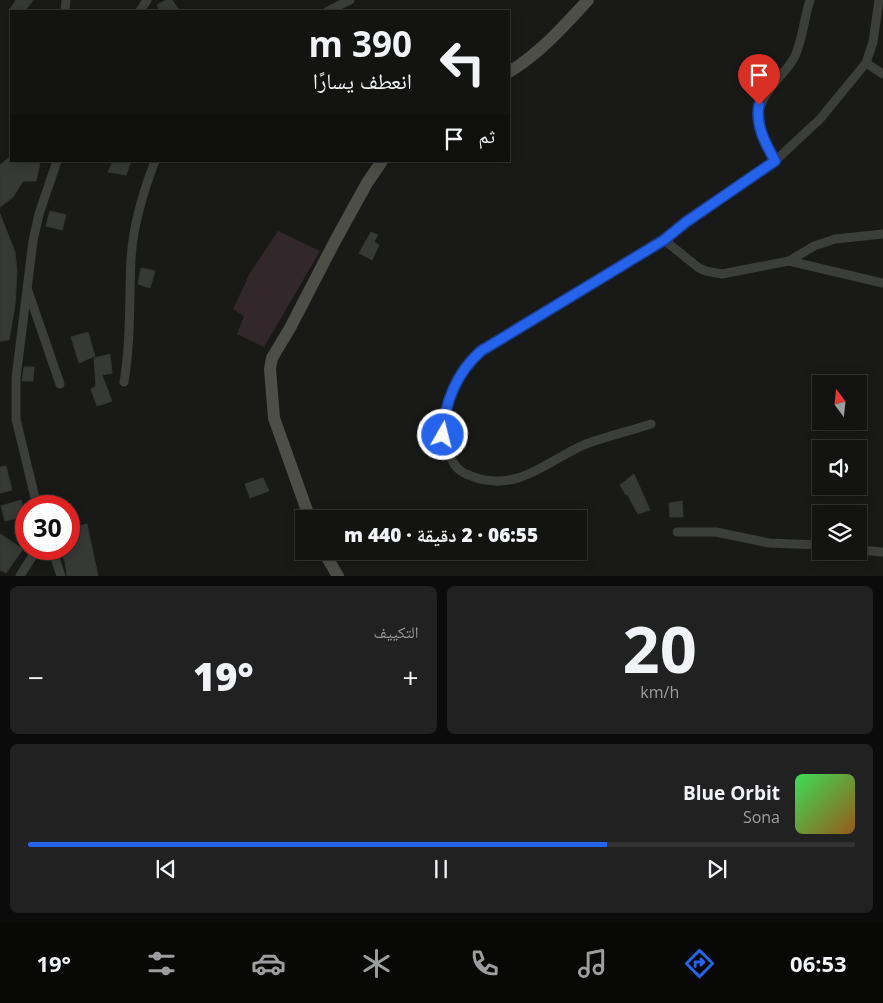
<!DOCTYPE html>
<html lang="ar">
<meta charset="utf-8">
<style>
:root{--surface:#131412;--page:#202120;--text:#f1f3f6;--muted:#9d9e9f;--line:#323332;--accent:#2563eb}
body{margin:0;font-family:"Open Sans","Noto Naskh Arabic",sans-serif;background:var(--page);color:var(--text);direction:rtl;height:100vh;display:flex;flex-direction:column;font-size:19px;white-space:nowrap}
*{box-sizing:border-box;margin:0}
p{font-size:16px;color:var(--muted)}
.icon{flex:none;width:28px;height:28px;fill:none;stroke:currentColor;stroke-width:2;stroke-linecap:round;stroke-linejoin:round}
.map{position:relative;height:576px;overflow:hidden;direction:ltr}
.drawer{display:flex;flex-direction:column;gap:10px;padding:10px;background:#0a0b0a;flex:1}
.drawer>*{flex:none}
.guide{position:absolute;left:10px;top:10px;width:500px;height:152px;border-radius:0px;box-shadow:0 2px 12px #0003,0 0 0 1px var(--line);direction:rtl;background:#131412;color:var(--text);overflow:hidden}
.needle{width:32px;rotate:345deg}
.fabs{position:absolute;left:812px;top:375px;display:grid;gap:10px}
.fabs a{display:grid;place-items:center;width:55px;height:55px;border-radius:0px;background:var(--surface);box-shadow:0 2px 12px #0003,0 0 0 1px var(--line);font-size:25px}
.speed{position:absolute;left:15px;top:495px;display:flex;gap:10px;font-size:25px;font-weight:700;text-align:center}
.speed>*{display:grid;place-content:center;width:65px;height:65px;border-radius:50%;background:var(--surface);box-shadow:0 2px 12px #0003,0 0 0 1px var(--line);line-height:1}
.speed .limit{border:8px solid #d22;background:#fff;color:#111}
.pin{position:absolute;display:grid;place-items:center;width:42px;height:42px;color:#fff;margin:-51px -21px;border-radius:50% 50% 50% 0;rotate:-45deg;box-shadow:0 0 5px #0007}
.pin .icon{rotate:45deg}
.me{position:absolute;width:55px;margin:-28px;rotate:8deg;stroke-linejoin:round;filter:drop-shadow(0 0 4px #0008)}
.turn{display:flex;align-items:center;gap:18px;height:105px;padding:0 15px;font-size:22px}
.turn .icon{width:65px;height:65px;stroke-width:2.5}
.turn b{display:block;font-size:35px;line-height:42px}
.then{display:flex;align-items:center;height:48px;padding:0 15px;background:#0003;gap:10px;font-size:19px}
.big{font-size:38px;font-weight:800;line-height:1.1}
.drawer .card{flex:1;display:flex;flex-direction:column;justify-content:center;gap:8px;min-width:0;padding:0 18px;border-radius:8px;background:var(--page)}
.drawer .dial{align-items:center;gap:0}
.dial b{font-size:65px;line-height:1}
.song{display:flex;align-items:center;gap:15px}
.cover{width:60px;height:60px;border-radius:8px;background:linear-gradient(135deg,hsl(130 70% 55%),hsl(30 70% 35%))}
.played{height:5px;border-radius:2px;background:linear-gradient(90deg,var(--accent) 70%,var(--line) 70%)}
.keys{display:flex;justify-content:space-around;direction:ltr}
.heat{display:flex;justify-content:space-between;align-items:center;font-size:28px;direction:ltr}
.drawer .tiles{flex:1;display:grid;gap:10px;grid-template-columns:1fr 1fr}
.card:last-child{grid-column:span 2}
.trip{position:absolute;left:295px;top:510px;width:292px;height:50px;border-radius:0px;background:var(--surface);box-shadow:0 2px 12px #0003,0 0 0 1px var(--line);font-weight:800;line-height:50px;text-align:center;direction:rtl}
.menu{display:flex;height:80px;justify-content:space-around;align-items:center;background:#080807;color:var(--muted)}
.menu .icon{width:35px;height:35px}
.menu .selected{color:var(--accent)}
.menu b{font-size:22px;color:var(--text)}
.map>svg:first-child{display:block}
.green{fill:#32282b}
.building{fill:#373935;stroke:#343632}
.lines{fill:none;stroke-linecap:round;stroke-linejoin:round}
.minor{stroke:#3c3e39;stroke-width:9}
.secondary{stroke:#4c4e47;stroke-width:12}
.route-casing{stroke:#184099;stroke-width:12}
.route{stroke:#2563eb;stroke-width:9}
</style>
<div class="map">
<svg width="883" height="576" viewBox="0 0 883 576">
<rect width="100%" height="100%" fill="#191a18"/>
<polygon class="green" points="278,231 320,251 264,347 237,334 244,316 233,309 250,273"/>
<g class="building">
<polygon points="16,0 33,0 25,11 9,11"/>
<polygon points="166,0 172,0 180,11 160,11 157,5"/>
<polygon points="11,156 11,161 32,161 40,164 36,181 23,181 13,197 0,207 0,165"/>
<polygon points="113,161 131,161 126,175 108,172"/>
<polygon points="50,211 66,215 62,230 46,226"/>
<polygon points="0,214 15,252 17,272 15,305 9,340 0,341"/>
<polygon points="371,232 378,235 374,242 379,245 372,260 359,253"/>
<polygon points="141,268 155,271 150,288 138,284"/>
<polygon points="88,332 95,356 79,363 71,337"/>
<polygon points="110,354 112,373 102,375 112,401 97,406 91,389 96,386 94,358"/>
<polygon points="24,367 34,367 33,381 22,381"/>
<polygon points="6,466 12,490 0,493 0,467"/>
<polygon points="634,474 650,510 638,514 627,494 626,495 620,485"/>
<polygon points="263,478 269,491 250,498 245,484"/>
<polygon points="21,500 25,516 5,521 1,506"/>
<polygon points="682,501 683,517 670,517 669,503"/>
<polygon points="87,524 98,576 67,576 65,561 58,549 69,549 69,529"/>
<polygon points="0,534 23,549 6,573 0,570"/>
</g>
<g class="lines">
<g class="minor">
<path d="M810,0C804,18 803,38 795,56C790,66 783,73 776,81C748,115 758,125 775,161L820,119L866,63L883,74"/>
<polyline points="65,11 66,0"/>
<polyline points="140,11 147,0"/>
<polyline points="328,11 350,0"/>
<polyline points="866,63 873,42 879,0"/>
<polyline points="775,161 686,222 664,240 699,268 706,271 722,274 789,261 814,246 835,239 883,234"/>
<polyline points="789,261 883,283"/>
<polyline points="28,291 60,384"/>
<path d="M124,382C131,341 129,300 131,259C133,225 143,192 155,161"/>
<path d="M651,424C630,431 607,436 586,444C549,459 519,493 474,477C465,474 458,471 453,462C445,449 442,437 444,422C449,390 462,365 488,346L664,240"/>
<polyline points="37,506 16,419 16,378 33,241 39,214 57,161"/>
<polyline points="677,532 716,532 769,543 821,545"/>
<polyline points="52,549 61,576"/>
<polyline points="859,550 883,552"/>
<polyline points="20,576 37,549"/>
</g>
<g class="secondary">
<path d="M509,72C540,53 563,27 588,0"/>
<polyline points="310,519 274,418 270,369 272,358 290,328 335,241 367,183 382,161"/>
<polyline points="323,551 338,576"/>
</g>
</g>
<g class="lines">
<defs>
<path id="route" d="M443,435C444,403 457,372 481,351L664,240L686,222L775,161C766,144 755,126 759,105"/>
</defs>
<use href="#route" class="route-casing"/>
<use href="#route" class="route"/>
</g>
</svg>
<div class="fabs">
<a><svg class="needle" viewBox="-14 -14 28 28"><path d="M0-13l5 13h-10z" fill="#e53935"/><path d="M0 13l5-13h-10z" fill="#9d9e9f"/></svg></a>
<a><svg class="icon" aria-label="sound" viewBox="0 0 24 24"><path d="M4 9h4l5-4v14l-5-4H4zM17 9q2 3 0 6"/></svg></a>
<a><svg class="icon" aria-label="layers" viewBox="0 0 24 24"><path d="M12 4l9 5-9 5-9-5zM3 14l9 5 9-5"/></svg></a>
</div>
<div class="speed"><div class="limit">30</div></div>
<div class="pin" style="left:759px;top:105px;background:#d93025"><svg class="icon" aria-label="arrive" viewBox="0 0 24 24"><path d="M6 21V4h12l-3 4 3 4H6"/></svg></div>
<svg class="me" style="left:443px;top:435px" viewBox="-20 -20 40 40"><circle r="17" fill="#2563eb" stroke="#fff" stroke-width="3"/><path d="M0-11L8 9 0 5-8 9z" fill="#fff"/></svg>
<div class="trip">06:55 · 2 دقيقة · 440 m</div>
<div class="guide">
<div class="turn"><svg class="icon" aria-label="left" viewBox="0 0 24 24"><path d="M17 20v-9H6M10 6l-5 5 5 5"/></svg><div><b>390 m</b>انعطف يسارًا</div></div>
<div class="then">ثم<svg class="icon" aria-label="arrive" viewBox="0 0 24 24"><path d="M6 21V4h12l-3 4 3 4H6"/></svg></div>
</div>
</div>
<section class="drawer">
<div class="tiles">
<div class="card dial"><b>20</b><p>km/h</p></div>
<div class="card"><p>التكييف</p>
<div class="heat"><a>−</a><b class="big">19°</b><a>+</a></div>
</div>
<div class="card">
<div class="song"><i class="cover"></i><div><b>Blue Orbit</b><p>Sona</p></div></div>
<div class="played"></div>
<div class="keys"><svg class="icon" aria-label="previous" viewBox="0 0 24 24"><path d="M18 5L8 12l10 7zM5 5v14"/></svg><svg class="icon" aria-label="pause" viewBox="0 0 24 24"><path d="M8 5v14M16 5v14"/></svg><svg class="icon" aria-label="next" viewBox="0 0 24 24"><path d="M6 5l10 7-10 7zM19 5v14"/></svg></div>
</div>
</div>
</section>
<nav class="menu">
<b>06:53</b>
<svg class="icon selected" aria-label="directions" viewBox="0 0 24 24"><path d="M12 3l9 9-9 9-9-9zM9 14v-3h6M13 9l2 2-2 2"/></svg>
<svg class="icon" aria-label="music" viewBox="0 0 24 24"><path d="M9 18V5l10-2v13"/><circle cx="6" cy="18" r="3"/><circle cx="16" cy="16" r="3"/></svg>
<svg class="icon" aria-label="phone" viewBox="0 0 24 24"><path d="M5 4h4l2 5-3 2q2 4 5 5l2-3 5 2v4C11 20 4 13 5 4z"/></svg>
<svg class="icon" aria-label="climate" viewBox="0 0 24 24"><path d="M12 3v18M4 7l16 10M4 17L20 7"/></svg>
<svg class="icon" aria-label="car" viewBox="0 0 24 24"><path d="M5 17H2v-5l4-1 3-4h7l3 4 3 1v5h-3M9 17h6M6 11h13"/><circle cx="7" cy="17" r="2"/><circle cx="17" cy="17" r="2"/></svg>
<svg class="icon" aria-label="filters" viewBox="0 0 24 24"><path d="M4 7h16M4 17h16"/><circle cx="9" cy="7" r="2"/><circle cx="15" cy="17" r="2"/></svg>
<b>19°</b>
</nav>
